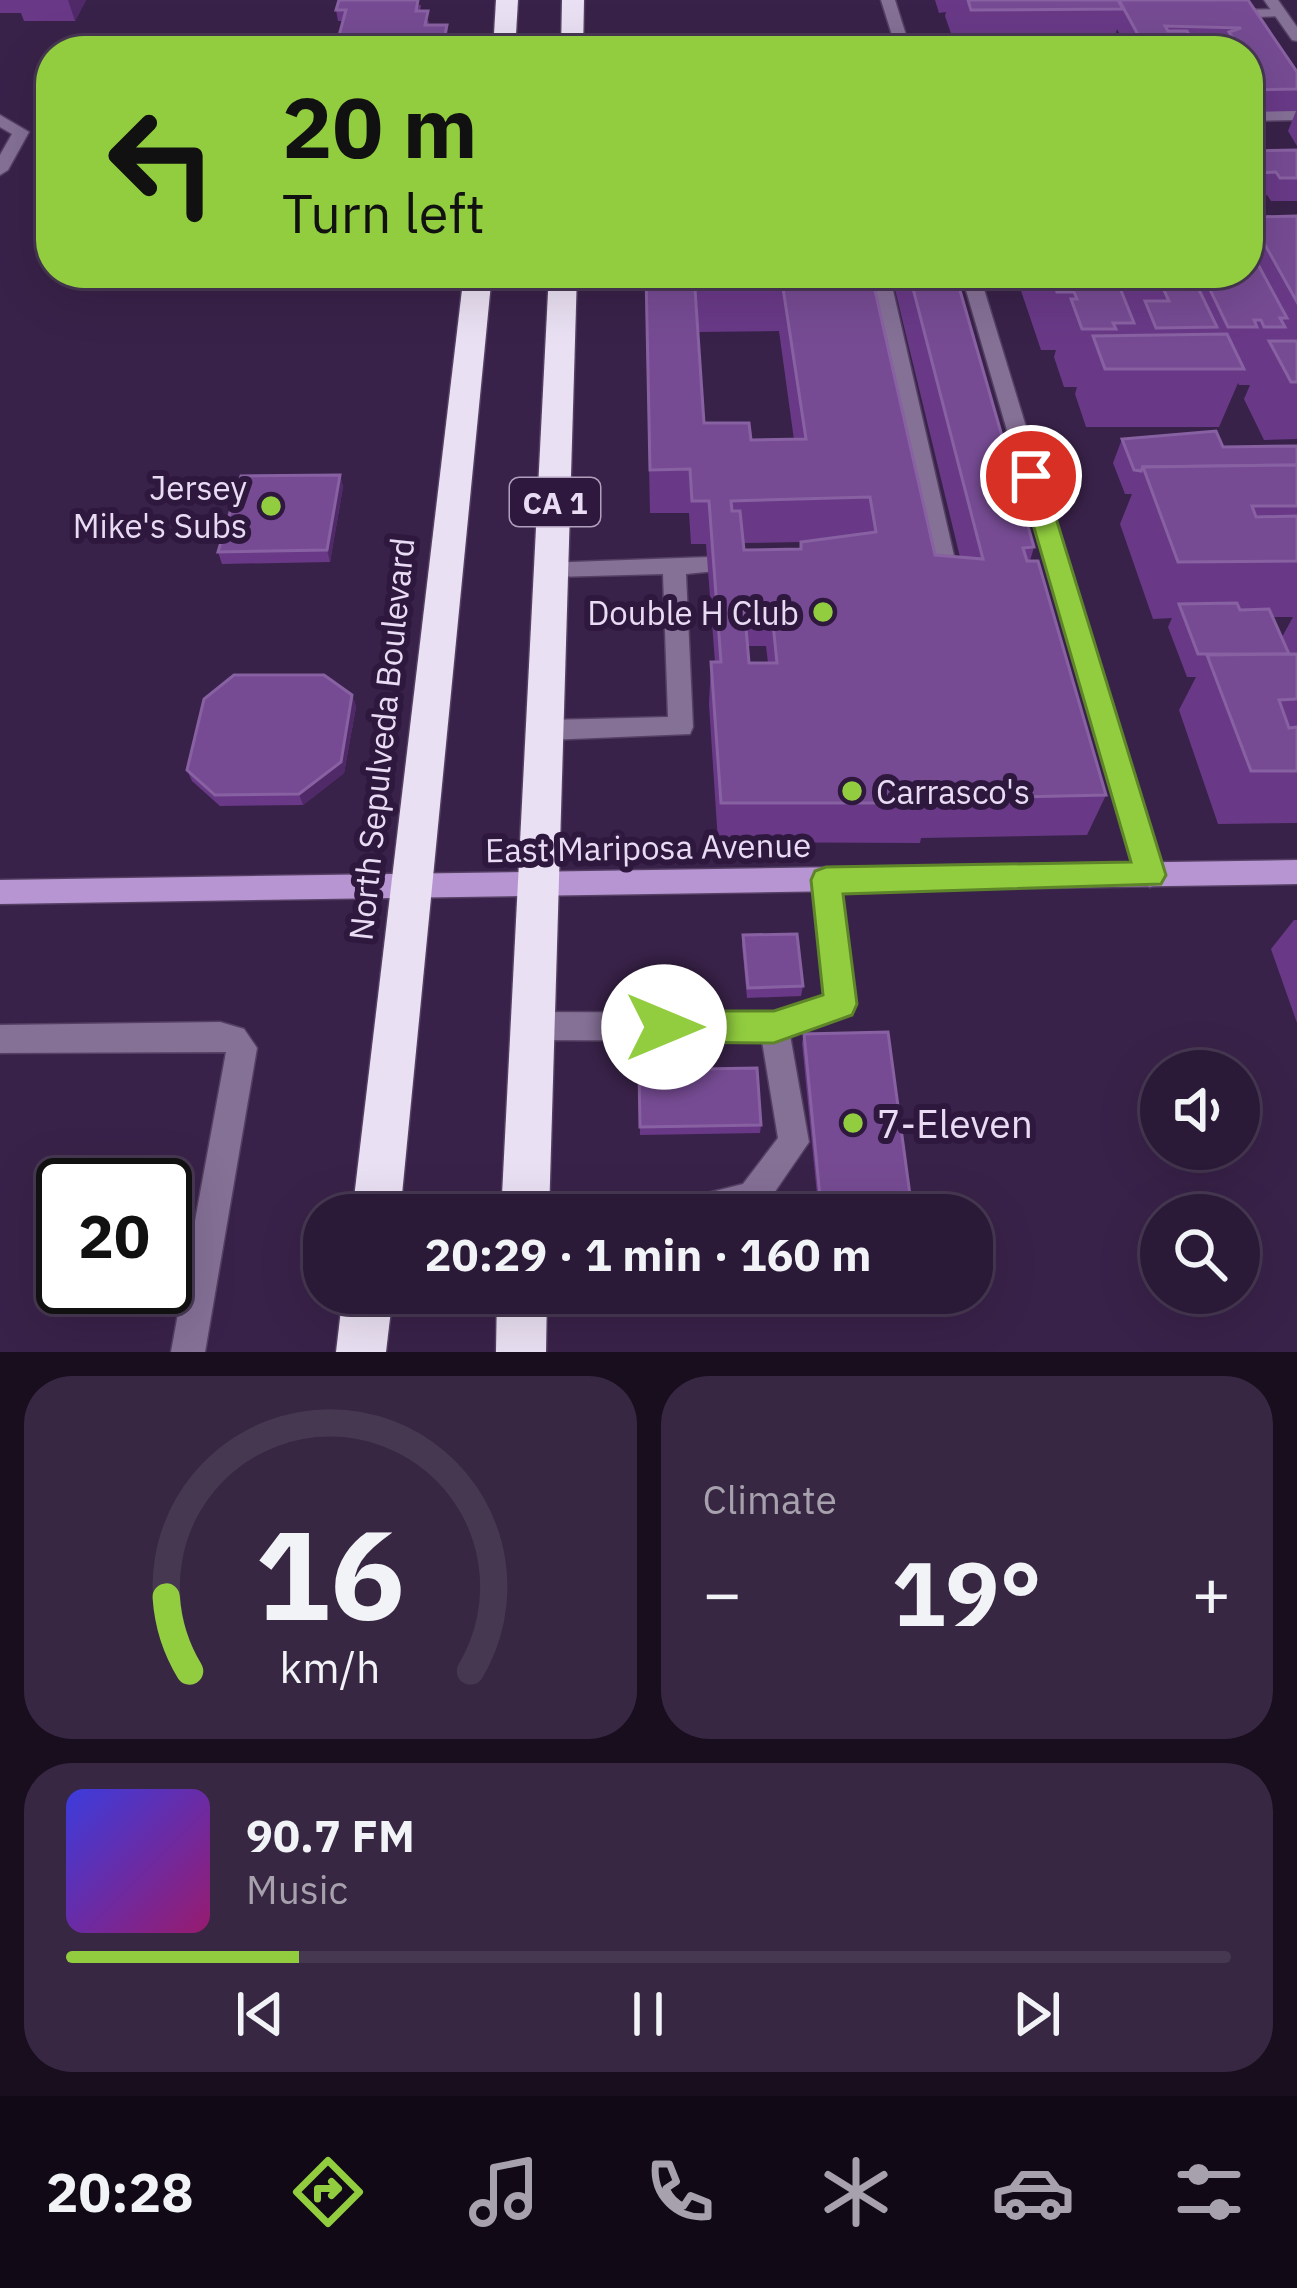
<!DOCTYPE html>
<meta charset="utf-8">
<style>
:root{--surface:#2b1a37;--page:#372742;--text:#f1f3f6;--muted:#a6a1ad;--line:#473852;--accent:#91cd3f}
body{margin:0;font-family:"IBM Plex Sans",sans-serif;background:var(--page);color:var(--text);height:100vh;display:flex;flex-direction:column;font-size:45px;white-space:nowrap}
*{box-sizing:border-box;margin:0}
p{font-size:39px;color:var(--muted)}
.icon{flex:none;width:66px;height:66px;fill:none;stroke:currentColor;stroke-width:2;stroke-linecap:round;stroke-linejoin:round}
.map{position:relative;height:1352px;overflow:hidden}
.side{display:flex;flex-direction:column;gap:24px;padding:24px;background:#180e1e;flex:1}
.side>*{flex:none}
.banner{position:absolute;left:36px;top:36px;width:1227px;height:252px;border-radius:48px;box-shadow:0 12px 48px #0002,0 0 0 3px var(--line);background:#91cd3f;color:#111;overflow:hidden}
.tools{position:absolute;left:1140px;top:1050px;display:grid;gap:24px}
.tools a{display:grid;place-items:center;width:120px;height:120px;border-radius:50%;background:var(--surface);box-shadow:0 12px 48px #0002,0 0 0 3px var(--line);font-size:60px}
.speed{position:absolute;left:36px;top:1158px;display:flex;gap:24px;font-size:60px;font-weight:700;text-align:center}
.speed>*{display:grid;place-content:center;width:156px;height:156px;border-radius:50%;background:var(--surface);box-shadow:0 12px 48px #0002,0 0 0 3px var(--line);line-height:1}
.speed .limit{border:6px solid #111;border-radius:18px;background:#fff;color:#111}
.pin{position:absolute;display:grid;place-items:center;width:102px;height:102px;color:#fff;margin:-51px;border:6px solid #fff;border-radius:50%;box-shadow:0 3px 12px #0007}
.me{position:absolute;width:132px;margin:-66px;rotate:90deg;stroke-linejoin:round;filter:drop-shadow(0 0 9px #0008)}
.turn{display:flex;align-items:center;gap:42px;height:252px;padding:0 48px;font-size:54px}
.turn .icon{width:156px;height:156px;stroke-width:2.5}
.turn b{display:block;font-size:84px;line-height:102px}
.big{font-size:90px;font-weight:700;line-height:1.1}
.side .card{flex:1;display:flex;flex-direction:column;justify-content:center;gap:18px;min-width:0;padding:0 42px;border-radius:48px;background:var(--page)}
.side .dial{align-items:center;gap:0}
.dial svg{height:312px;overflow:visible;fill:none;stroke:var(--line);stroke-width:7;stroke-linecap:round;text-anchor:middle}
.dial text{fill:var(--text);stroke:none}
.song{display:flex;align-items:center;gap:36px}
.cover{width:144px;height:144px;border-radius:18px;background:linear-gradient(135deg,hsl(240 70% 55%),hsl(320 70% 35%))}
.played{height:12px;border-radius:6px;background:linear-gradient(90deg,var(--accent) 20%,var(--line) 20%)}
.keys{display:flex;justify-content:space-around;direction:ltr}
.heat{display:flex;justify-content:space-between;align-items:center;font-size:66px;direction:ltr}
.side .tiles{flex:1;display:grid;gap:24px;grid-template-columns:1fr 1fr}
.card:last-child{grid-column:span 2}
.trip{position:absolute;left:303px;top:1194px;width:690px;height:120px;border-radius:48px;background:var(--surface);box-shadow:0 12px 48px #0002,0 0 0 3px var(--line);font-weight:700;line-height:120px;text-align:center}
.tab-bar{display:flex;height:192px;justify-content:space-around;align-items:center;background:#110a16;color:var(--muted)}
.tab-bar .icon{width:84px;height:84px}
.tab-bar .on{color:var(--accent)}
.tab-bar b{font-size:54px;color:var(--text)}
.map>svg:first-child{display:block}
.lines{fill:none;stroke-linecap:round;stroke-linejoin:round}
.lane-casing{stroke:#554064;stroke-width:3}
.street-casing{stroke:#554064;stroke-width:3}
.secondary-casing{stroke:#554064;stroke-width:3}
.highway-casing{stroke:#554064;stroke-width:3}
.lane{fill:#857096;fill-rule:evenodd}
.street{fill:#857096;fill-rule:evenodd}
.secondary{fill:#b795d2;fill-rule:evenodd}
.highway{fill:#eae0f3;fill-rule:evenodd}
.wall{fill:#693987;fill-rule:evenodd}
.shaded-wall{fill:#502969}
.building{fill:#764b93;stroke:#8861a2;stroke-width:3;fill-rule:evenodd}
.route{fill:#91cd3f;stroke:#5e8529;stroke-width:3}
.poi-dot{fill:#91cd3f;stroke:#2f183e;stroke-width:4.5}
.labels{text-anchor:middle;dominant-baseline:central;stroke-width:12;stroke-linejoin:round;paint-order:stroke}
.shield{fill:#2f183e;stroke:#b0a0bd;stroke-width:3}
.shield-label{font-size:30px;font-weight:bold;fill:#e8dbf3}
.poi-label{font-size:33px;fill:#e8dbf3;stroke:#2f183e;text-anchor:end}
.street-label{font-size:33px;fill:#e8dbf3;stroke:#2f183e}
.near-poi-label{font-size:39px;fill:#e8dbf3;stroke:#2f183e;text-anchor:start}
</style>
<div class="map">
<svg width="1297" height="1352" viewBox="0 0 1297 1352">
<rect width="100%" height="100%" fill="#392249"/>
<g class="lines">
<defs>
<g id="lane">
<polygon points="1280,9 1287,13 1285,16 1224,18 1217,14 1224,10"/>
<polygon points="1297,110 1297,120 1248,121 1248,111"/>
<polygon points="0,115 29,132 8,170 0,175 0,155 12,134 0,127"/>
<path d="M871,273H889L955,560C946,572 917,573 908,561L911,555L931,552Z"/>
<polygon points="708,557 719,565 716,571 686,574 693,727 690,734 548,740 539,737 536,730 539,723 548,720 668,717 663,574 553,577 542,569 545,563"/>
<polygon points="826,868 836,872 840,880 855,1004 851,1014 790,1035 809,1142 763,1209 747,1215 659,1215 664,1204 743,1184 778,1138 762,1041 534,1040 524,1036 519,1026 524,1016 534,1012 774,1013 826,996 812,880 816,872"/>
<polygon points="220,1022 244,1029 257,1048 205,1352 171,1352 226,1052 0,1053 0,1025"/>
</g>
<g id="street">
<polygon points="881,0 895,0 911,51 897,51"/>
<polygon points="1264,0 1278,0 1297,27 1297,41 1292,40"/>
<polygon points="961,273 979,273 1163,875 1160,883 1150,887 1140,883 1137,875"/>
</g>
<polygon id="secondary" points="1297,860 1297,884 0,904 0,880"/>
<g id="highway">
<polygon points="496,0 518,0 515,51 493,51"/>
<polygon points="562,0 584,0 583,51 561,51"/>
<polygon points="464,273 492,273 400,1215 352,1215"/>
<polygon points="549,273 577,273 549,1215 501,1215"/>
<polygon points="343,1293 393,1293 386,1352 336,1352"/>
<polygon points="497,1293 547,1293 546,1352 496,1352"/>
</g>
</defs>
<use href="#lane" class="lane-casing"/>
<use href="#street" class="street-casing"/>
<use href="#secondary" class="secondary-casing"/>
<use href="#highway" class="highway-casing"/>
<use href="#lane" class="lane"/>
<use href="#street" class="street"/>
<use href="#secondary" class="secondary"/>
<use href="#highway" class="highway"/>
</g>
<g class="wall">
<polygon points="0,0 86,0 75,21 24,21 21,13 0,13"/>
<polygon points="935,0 1248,0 1297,72 1297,146 1288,131 1296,111 1248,112 1248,51 1198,49 1199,51 1129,51 1117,29 1112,47 1114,51 957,51 945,16 946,12 939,13"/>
<polygon points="421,5 420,11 429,22 428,25 447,25 448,36 445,51 338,51 337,43 343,21 338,21 336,10"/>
<polygon points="1297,150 1297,201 1271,201 1267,195 1249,196 1248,151"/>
<polygon points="1297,216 1297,439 1264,440 1244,399 1250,385 1239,385 1238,383 1219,427 1086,427 1075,394 1077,387 1064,387 1054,357 1056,350 1041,350 1016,276 1017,273 1248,273 1248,237 1256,217"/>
<polygon points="96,273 187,273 96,274"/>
<path d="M645,273H871L935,555L960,557L891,273H955L1034,547L1030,561L1106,795L1087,835L921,838L920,843L718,842L709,704L711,662H715L706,544H691L689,513H650ZM779,331L794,440H751L704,423L698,332ZM801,542L800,549L744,550V543ZM748,646H766L768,663H749Z"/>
<path d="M1122,439L1223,447L1297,446V823L1218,824L1179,710L1196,677H1187L1168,627L1172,618L1153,619L1120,524L1132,494H1125L1113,463ZM1273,617H1293L1282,637Z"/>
<polygon points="340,475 343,487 330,562 222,564 218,552"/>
<polygon points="352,695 356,707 344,773 303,805 220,806 192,781 187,770"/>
<polygon points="1294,920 1297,920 1297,1023 1271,949"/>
<polygon points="743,935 803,986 801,996 747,998 742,945"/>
<polygon points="804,1034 910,1195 906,1203 818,1205 802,1043"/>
<polygon points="639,1070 761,1125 760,1133 640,1135"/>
</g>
<g class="shaded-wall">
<polygon points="68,0 86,0 75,21"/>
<polygon points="447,25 448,36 444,51 443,43"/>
<polygon points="340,475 343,487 330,562 327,550"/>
<polygon points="352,695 356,707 344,773 303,805 299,794"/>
</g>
<g class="building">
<polygon points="339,0 418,0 416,11 428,11 425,25 447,25 443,43 337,43 346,10 336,10"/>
<polygon points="968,0 1118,0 1123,9 971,10"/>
<polygon points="1119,0 1248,0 1297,72 1297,89 1248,90 1248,61 1257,61 1253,55 1248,55 1248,51 1241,51 1229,32 1241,28 1165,26 1168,31 1187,31 1199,51 1147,51"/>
<polygon points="1112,46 1114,51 977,51 976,48"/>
<polygon points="1297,150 1297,178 1280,178 1276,172 1258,173 1248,156 1248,151"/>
<polygon points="1297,216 1297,302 1254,225 1260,224 1256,217"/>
<polygon points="1248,246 1287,318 1280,318 1285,327 1264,327 1261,320 1254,320 1257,327 1228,327 1202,273 1248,273"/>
<path d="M646,273H871L935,555L983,559L909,273H955L1034,547L1023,548L1027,561H1038L1106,795L931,799L932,803H721L711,662H721L709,501H692L690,469L650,470ZM783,288L806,439L751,440L749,423H704L695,289ZM870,497L876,532L801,542V549L744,550L740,511H732L731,501ZM744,604H771L777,663H749Z"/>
<polygon points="1050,273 1114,273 1134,323 1113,323 1116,329 1082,329 1071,299 1077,299 1074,292 1057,292"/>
<polygon points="1144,273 1191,273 1217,327 1156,328 1145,301 1169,301 1157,275 1145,275"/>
<polygon points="1227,334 1244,369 1105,369 1093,336"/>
<polygon points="1269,341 1297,341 1297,382 1291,382"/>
<polygon points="1216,431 1223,447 1297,446 1297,465 1143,467 1141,471 1134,470 1122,439"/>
<polygon points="1297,465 1297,506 1252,506 1256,517 1297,516 1297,561 1178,562 1143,467"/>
<polygon points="340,475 327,550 218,552 241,476"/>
<polygon points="1237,603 1240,610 1269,609 1289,654 1198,654 1179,604"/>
<polygon points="1297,654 1297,699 1279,700 1289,728 1297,727 1297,771 1251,771 1207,655"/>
<polygon points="234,675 324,675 352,695 341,762 299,794 215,795 187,770 204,699"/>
<polygon points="797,934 803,986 748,988 743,935"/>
<polygon points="888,1032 910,1195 820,1197 804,1034"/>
<polygon points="757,1068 761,1125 640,1127 639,1070"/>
</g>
<polygon class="route" points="1031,468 1043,476 1166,875 1161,884 843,894 857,1004 852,1015 774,1043 664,1042 652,1038 648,1027 652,1016 664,1011 774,1011 823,995 811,880 815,871 826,867 1131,862 1019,476"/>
<g class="poi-dot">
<circle cx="271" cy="506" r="12"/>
<circle cx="823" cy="612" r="12"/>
<circle cx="852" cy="791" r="12"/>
<circle cx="853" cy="1123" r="12"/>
</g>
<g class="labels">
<rect class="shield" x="510" y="478" width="90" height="48" rx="9"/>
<g class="shield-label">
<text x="555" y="502">CA 1</text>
</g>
<g class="poi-label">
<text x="247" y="487">Jersey<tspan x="247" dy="38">Mike's Subs</tspan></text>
<text x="799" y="612">Double H Club</text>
<text x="876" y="791" text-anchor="start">Carrasco's</text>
</g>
<g class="street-label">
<text transform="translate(381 739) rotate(-84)">North Sepulveda Boulevard</text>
<text transform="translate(648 847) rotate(-1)">East Mariposa Avenue</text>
</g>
<g class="near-poi-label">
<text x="877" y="1123">7-Eleven</text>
</g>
</g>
</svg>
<div class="tools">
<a><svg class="icon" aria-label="sound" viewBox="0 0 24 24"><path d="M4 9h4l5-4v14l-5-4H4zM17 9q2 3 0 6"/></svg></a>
<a><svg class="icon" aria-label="search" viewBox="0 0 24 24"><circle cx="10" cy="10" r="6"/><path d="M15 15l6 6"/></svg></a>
</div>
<div class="speed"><div class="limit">20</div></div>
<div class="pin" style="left:1031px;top:476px;background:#d93025"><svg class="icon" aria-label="arrive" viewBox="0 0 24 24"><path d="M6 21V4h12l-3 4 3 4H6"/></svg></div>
<svg class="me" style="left:664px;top:1027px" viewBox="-20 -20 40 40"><circle r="19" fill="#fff"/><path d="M0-13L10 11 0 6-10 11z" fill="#91cd3f"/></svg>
<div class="trip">20:29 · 1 min · 160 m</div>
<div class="banner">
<div class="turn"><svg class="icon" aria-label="left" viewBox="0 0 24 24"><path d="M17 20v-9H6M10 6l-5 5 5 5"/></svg><div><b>20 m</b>Turn left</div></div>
</div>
</div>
<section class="side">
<div class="tiles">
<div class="card dial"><svg viewBox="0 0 100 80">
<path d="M14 69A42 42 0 1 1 86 69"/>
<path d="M14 69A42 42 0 0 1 8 50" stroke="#91cd3f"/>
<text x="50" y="56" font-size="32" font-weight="700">16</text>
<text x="50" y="72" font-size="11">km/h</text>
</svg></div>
<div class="card"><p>Climate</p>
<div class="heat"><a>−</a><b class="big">19°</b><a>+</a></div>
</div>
<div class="card">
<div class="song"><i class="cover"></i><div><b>90.7 FM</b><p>Music</p></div></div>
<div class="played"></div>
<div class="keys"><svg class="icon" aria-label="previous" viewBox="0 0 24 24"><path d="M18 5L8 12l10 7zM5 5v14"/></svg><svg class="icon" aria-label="pause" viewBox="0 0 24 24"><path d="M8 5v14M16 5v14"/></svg><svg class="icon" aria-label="next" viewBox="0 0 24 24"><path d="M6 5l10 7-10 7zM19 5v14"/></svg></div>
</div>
</div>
</section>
<nav class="tab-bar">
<b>20:28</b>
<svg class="icon on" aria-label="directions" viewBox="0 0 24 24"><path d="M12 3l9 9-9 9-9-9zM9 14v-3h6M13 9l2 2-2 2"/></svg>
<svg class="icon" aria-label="music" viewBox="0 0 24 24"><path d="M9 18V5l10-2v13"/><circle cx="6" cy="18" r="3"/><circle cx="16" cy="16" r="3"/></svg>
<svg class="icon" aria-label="phone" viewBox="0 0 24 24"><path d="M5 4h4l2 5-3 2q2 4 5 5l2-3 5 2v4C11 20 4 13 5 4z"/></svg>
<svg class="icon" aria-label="climate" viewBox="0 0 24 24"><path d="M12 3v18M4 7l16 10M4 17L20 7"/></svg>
<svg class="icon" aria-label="car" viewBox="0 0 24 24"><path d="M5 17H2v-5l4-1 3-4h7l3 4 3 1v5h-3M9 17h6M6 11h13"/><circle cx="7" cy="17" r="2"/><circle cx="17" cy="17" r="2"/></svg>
<svg class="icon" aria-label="filters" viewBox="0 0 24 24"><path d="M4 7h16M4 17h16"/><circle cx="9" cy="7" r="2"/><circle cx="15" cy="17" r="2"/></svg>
</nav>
